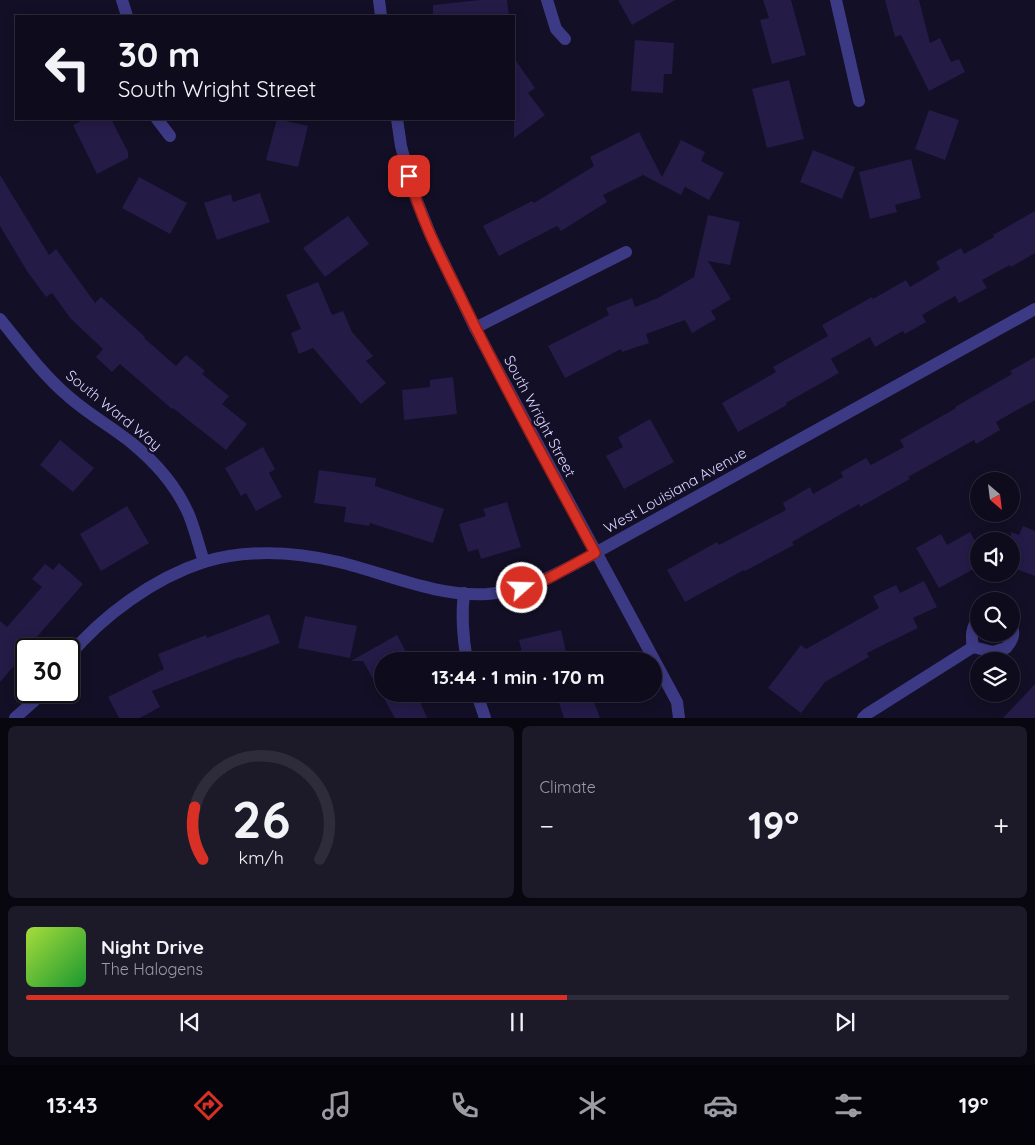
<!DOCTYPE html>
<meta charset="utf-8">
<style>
:root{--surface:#0e0b1c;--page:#1c1929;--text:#f1f3f6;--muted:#9b9ba3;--line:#2e2b3b;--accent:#d93025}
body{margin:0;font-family:Quicksand,sans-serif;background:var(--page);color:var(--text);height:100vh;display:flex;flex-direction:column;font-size:19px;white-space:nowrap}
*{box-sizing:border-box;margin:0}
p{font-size:16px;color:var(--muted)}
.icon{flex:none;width:28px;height:28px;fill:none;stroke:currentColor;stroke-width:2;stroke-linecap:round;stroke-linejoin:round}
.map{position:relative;height:718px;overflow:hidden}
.sheet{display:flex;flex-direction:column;gap:8px;padding:8px;background:#08060f;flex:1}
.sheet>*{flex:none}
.hud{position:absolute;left:15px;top:15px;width:500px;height:105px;border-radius:0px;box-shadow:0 2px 12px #0003,0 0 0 1px var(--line);background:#0e0b1c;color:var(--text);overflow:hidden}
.needle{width:32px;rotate:152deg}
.buttons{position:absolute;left:970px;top:472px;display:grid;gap:10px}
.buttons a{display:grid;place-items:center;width:50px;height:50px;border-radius:50%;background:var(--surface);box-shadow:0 2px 12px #0003,0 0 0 1px var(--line);font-size:25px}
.speed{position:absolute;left:15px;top:638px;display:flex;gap:10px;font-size:25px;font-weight:700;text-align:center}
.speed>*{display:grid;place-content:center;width:65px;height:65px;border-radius:50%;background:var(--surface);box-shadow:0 2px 12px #0003,0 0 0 1px var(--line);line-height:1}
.speed .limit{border:2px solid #111;border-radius:8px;background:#fff;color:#111}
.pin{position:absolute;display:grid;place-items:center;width:42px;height:42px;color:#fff;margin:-21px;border-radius:10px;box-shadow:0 2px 8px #0006}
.me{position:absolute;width:55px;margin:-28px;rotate:70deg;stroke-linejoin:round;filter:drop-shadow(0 0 4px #0008)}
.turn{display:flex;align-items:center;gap:18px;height:105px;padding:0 20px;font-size:22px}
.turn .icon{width:65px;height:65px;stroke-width:2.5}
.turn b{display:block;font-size:35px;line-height:42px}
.big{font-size:38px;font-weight:700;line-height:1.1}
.sheet .tile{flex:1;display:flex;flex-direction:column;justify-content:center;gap:8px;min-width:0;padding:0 18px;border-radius:8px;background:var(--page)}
.sheet .dial{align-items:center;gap:0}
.dial svg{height:130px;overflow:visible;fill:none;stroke:var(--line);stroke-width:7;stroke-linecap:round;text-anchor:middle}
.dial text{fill:var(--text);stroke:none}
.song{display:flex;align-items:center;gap:15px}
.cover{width:60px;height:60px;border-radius:8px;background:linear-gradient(135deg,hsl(80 70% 55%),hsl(130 70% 35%))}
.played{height:5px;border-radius:2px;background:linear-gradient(90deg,var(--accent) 55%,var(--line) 55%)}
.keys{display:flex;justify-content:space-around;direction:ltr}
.heat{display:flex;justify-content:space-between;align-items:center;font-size:28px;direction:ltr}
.sheet .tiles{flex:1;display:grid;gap:8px;grid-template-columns:1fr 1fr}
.tile:last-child{grid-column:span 2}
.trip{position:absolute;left:374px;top:652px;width:288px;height:50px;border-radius:25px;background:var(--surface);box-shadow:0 2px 12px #0003,0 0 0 1px var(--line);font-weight:700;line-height:50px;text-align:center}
.menu{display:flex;height:80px;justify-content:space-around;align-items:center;background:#06040b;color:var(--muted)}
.menu .icon{width:35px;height:35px}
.menu .current{color:var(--accent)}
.menu b{font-size:22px;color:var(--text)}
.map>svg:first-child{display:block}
.building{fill:#241b47}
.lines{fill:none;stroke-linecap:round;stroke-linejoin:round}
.minor{stroke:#3d3a85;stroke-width:12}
.tertiary{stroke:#3d3a85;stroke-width:12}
.route-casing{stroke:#8d1f18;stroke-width:12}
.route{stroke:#d93025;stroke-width:9}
.labels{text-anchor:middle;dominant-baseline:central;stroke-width:5;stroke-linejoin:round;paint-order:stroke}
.street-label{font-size:15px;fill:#d9d4ff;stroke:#130f26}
</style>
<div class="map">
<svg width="1035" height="718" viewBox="0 0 1035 718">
<rect width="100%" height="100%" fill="#130f26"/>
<g class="building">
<polygon points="480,0 507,0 509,16 433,16 433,5"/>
<polygon points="618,0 675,0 632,25"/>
<polygon points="763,0 791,0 806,55 772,64 760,20 769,18"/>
<polygon points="885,0 919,0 930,43 940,38 951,62 959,59 965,72 929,91 901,35 895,37"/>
<polygon points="635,40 674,43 672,74 664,74 663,93 631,91"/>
<polygon points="514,58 535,88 528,93 545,115 514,138"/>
<polygon points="789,80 804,139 767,148 752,89"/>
<polygon points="929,110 959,120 945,160 915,149"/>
<polygon points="85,119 111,119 128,152 128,158 97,174 73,125"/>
<polygon points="277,119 308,126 298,167 266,160"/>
<polygon points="639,132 662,177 681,140 705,152 701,161 724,173 709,200 685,187 681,195 643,175 603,195 607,202 561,231 557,226 499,256 483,226 532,201 534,203 594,166 590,157"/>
<polygon points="813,150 855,167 842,199 800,182"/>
<polygon points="911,159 921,198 895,205 897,212 870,219 859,172"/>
<polygon points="0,175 49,255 56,249 95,303 101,297 145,337 144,338 176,366 186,355 205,371 202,374 229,396 222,404 247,424 226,450 173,408 172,409 120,364 112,372 96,357 103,349 71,319 52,293 46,297 27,271 0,226"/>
<polygon points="139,177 187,203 170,234 122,208"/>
<polygon points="260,193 270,222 217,240 204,203 231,194 233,202"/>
<polygon points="1035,211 1035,253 1011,267 1010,265 982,280 987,288 959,303 955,296 922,315 926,322 905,334 903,331 875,347 870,337 831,359 839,373 786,403 787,405 738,432 722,403 776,372 773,367 828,336 822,325 872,297 873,299 906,280 910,287 940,269 936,262 961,248 964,254 994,237 993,235"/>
<polygon points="708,215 740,222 730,265 708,261 731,299 711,311 716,319 692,333 685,320 646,334 649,343 622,352 621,349 565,378 548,346 609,315 606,308 632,298 635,307 658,298 694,277"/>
<polygon points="348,216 369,244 325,277 303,248"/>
<polygon points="318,282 332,315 343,311 352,332 373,356 366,361 386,383 361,404 313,348 299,354 291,333 301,329 286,295"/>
<polygon points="1035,357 1035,400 996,422 1000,430 976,444 974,440 908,477 910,479 860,507 859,504 792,542 794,545 745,571 744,570 685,602 667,570 717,542 719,545 786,510 783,503 810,487 813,494 843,477 841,472 866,458 871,465 904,447 900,440 956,408 955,407 1012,374 1010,371"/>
<polygon points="453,377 457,414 404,420 402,390 430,387 430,380"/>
<polygon points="650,419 674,462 624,489 606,456 623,447 618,437"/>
<polygon points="60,440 94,468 73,492 40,465"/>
<polygon points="263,447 275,469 269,473 282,497 256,511 246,493 241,496 225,468"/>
<polygon points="319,470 376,478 375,486 444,509 433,543 370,523 369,526 344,522 346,507 314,503"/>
<polygon points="507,502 521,547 481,559 478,549 468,552 459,524 486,516 483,509"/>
<polygon points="127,506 149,543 101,571 80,534"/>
<polygon points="1023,526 1035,531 1035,576 1011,567 1011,532 1019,535"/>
<polygon points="970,532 979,548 979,566 939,588 916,548 941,534 947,545"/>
<polygon points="59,563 83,584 29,646 30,647 29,649 26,649 26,652 0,682 0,621 7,627 42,587 32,579 45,564 53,570"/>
<polygon points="924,581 937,607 913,618 918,628 867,653 869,657 825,682 801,713 768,688 801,645 806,649 879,608 873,596 896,585 900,593"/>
<polygon points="269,614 280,643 240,658 240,657 152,691 160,707 140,718 119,718 108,697 164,669 158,654 206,635 207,638"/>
<polygon points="305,616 357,626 350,658 298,648"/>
<polygon points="561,630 567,656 558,658 559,661 524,661 519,640"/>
<polygon points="397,635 411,661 382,661 382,694 417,694 427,718 395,718 363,661 351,661"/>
<polygon points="1035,684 1035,718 1003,718"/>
<polygon points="574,694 591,694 600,718 564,718 558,700"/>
</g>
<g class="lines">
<g class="minor">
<polyline points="122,0 127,16"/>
<polyline points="547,0 556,29 565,39"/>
<polyline points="836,0 859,101"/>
<polyline points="157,119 170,136"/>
<path d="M0,319C21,345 42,374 68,396C88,414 112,427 133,444C156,463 177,487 189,515C195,530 199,546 204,562"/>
<polyline points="475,328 626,252"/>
<path d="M464,593C461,616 463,638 467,661"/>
<path d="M973,647C971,638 971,626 979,619"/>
<path d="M69,656C102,616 154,578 204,562C247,549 296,552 339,562C388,574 436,597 487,594C523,591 549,578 579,562L1035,309"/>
<polyline points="477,694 485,718"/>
<polyline points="15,718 34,701 43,691"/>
<path d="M863,718L867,714L973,647L993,652L1006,648C1012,641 1016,634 1011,624"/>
</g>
<g class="tertiary">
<polyline points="379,0 381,16"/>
<polyline points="397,119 401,146 413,191 431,236 475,328 677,702 679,718"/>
</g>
</g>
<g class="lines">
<defs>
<path id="route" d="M409,176C420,217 440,256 459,294C501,382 549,467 595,553L549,578L522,588"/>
</defs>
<use href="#route" class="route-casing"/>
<use href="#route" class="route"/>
</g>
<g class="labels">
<g class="street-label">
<text transform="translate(114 410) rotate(39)">South Ward Way</text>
<text transform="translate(540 416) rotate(62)">South Wright Street</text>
<text transform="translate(675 490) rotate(-29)">West Louisiana Avenue</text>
</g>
</g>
</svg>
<div class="buttons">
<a><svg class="needle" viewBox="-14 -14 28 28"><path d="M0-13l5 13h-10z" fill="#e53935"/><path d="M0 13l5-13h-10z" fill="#9b9ba3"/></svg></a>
<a><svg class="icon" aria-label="sound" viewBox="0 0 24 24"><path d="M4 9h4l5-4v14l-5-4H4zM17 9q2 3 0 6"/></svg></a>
<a><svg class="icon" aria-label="search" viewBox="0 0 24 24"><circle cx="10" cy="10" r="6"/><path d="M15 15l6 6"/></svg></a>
<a><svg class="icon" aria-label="layers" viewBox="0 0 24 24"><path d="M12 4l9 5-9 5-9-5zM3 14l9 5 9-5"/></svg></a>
</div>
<div class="speed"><div class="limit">30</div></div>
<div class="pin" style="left:409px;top:176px;background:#d93025"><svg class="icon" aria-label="arrive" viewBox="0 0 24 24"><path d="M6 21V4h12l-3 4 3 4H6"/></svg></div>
<svg class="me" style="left:522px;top:588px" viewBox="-20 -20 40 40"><circle r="17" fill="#d93025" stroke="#fff" stroke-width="3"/><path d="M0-11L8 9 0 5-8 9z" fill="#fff"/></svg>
<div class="trip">13:44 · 1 min · 170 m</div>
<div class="hud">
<div class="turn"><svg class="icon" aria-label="left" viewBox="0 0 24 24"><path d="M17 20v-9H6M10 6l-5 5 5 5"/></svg><div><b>30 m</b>South Wright Street</div></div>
</div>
</div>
<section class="sheet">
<div class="tiles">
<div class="tile dial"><svg viewBox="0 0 100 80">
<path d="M14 69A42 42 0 1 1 86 69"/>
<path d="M14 69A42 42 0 0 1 9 37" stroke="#d93025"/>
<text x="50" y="56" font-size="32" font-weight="700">26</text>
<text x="50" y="72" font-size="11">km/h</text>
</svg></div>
<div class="tile"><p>Climate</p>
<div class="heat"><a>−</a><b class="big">19°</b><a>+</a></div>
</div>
<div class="tile">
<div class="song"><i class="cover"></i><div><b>Night Drive</b><p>The Halogens</p></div></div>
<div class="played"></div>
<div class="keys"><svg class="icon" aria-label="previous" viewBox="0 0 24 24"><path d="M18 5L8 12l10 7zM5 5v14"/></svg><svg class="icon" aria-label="pause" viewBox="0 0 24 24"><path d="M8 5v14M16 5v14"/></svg><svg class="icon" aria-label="next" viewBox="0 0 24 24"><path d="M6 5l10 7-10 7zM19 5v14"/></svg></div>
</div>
</div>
</section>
<nav class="menu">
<b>13:43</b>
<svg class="icon current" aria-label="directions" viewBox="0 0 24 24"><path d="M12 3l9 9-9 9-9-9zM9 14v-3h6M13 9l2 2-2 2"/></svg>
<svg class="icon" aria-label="music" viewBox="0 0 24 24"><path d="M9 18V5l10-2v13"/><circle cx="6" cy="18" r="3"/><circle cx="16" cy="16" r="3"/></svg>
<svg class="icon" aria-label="phone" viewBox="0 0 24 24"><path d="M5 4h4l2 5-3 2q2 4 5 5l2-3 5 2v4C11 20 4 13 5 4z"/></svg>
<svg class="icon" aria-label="climate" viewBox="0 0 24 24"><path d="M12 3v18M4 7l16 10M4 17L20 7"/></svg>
<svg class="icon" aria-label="car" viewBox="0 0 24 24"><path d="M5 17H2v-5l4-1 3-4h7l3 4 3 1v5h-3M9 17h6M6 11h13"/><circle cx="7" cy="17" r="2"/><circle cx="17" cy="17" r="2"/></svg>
<svg class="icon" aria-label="filters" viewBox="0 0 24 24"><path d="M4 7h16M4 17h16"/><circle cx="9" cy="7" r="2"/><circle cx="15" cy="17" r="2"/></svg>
<b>19°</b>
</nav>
